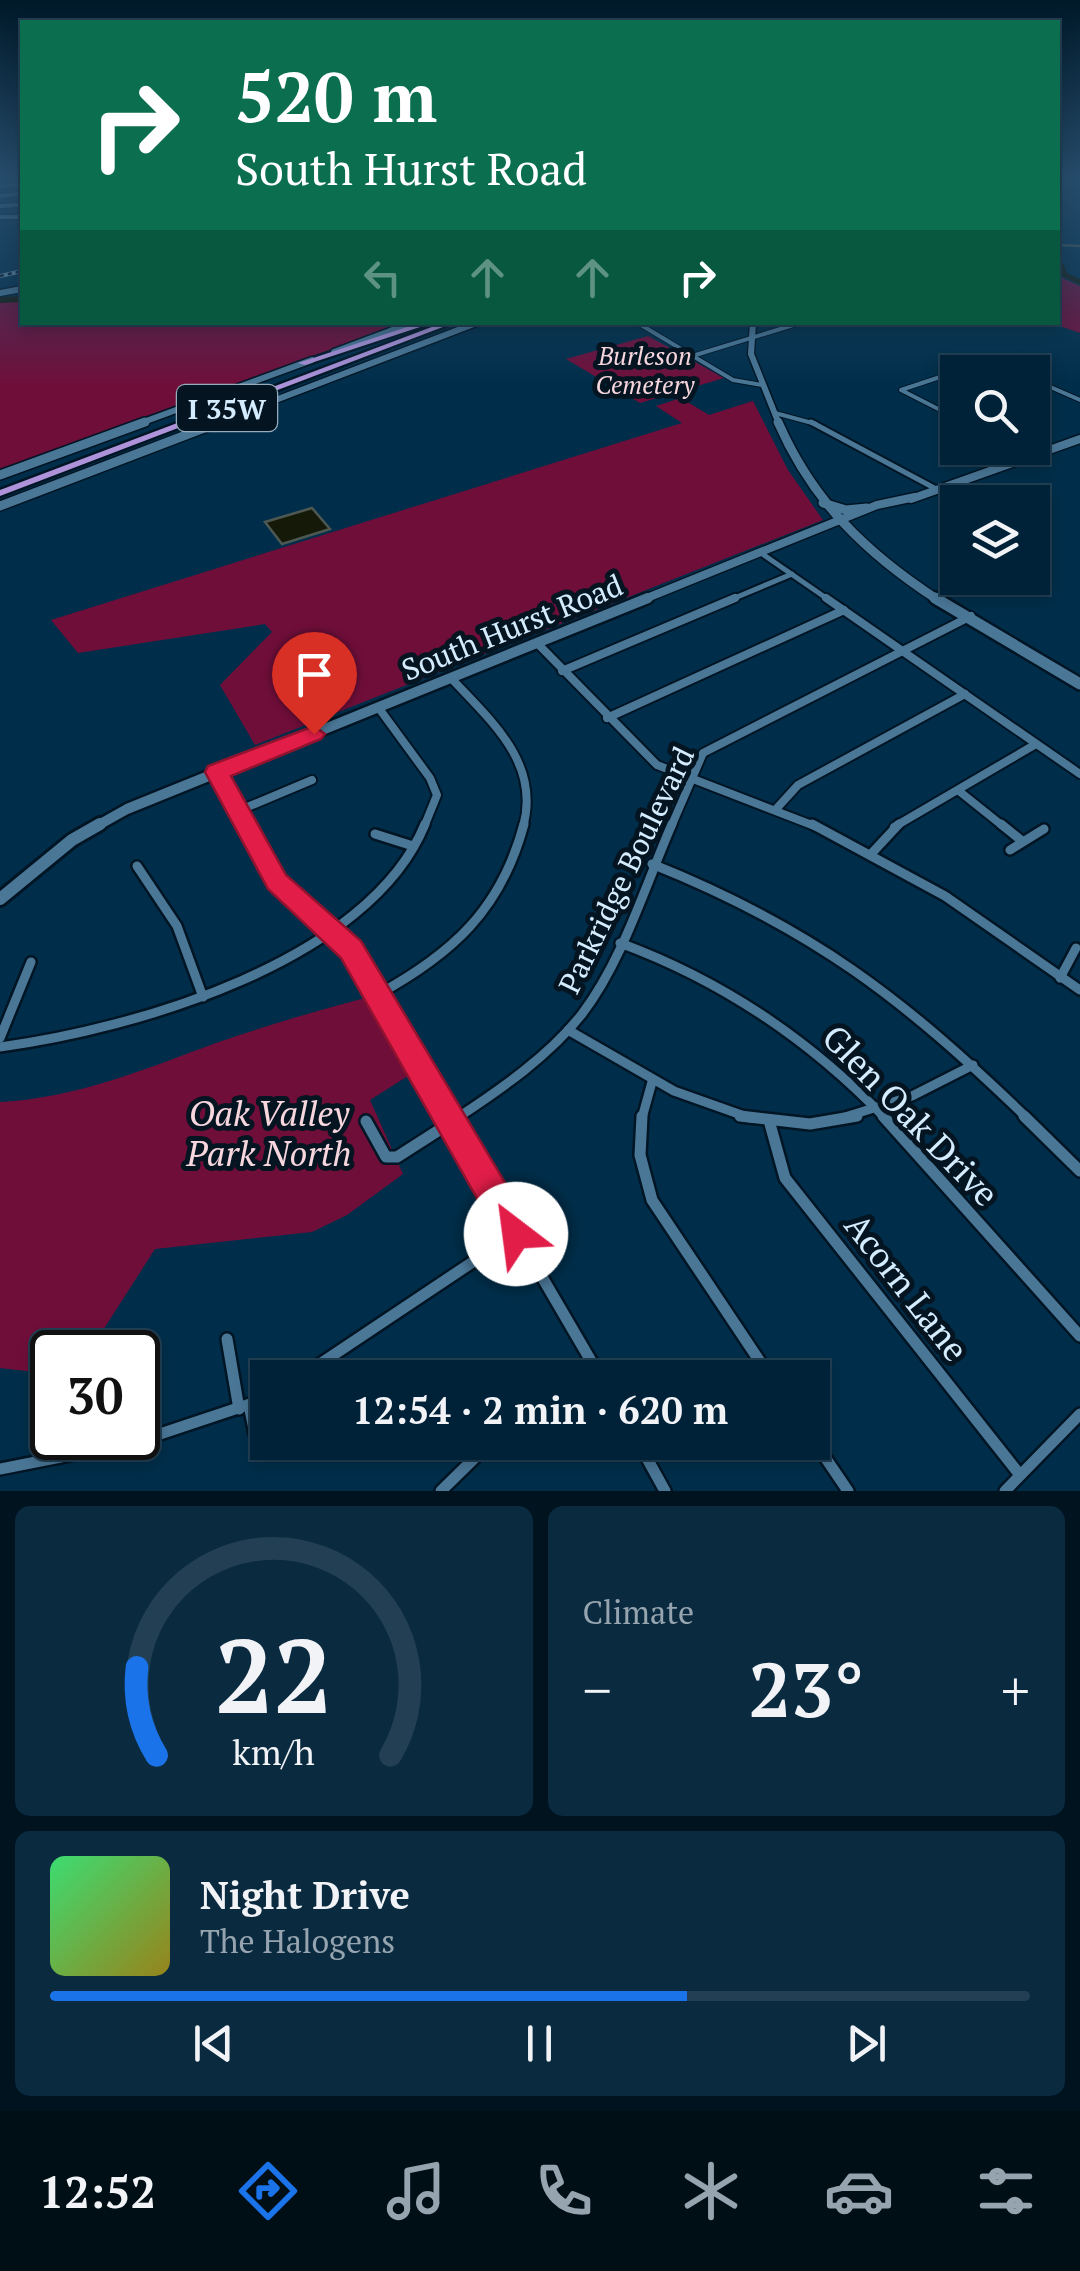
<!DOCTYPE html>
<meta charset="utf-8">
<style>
:root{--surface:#002238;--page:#0a2a40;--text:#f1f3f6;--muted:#95a4ae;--line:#223f53;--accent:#1a73e8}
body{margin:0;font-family:"PT Serif",serif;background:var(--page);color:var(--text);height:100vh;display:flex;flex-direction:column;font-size:38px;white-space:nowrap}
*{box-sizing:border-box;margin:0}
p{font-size:32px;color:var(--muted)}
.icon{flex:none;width:55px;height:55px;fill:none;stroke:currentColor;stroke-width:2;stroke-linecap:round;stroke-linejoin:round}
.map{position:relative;height:1491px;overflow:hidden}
.panel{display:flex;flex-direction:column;gap:15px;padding:15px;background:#00131f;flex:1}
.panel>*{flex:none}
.banner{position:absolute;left:20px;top:20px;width:1040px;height:305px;border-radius:0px;box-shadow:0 5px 15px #0003,0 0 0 2px var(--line);background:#0b6e4f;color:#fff;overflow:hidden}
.buttons{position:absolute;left:940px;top:355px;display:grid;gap:20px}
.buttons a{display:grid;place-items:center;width:110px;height:110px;border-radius:0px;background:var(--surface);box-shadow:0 5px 15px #0003,0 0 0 2px var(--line);font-size:50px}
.speed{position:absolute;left:30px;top:1330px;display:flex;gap:20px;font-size:50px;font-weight:700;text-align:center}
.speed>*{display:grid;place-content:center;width:130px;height:130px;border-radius:50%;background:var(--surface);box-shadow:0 5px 15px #0003,0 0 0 2px var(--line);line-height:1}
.speed .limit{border:5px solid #111;border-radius:15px;background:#fff;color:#111}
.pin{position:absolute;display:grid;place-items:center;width:85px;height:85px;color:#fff;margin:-102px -42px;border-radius:50% 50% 50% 0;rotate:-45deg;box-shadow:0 0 10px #0007}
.pin .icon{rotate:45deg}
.me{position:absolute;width:110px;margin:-55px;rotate:330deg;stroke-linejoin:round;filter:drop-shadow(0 0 8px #0008)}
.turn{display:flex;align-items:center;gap:35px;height:210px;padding:0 50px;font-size:45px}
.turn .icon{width:130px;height:130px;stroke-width:2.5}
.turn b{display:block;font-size:70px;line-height:85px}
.lanes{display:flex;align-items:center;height:95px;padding:0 50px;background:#0003;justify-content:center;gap:50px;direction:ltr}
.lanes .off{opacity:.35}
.big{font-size:75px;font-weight:600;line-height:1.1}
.panel .tile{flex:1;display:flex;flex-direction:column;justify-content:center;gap:15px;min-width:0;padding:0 35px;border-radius:15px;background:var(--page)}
.panel .dial{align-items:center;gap:0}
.dial svg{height:260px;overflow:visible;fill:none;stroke:var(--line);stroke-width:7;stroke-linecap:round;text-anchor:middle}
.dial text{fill:var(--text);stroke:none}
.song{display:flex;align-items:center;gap:30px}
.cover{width:120px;height:120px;border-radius:15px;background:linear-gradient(135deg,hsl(140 70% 55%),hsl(50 70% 35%))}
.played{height:10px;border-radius:5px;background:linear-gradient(90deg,var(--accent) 65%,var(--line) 65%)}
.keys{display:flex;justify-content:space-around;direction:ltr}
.heat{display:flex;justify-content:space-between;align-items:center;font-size:55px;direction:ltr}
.panel .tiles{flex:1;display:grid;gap:15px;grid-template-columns:1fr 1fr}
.tile:last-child{grid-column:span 2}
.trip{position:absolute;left:250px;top:1360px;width:580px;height:100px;border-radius:0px;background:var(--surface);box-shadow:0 5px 15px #0003,0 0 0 2px var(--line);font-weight:600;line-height:100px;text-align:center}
.dock{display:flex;height:160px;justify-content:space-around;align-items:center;background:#000e16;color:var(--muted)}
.dock .icon{width:70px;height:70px}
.dock .selected{color:var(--accent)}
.dock b{font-size:45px;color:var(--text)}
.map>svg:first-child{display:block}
.green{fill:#700e3a}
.water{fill:#151908;stroke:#4e5852;stroke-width:2.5}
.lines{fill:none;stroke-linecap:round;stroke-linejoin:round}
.stream{stroke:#4e5852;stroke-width:2.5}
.river-far1{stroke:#151908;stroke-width:5}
.river{stroke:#151908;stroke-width:6}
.minor-far4-casing{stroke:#011524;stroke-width:6}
.minor-far3-casing{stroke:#011524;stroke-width:9}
.minor-far2-casing{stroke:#011524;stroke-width:12}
.minor-far1-casing{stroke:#011524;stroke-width:14}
.minor-casing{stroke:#011524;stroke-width:16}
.tertiary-far3-casing{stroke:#011524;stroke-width:9}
.tertiary-far2-casing{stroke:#011524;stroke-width:11}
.tertiary-far1-casing{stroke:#011524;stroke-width:15}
.tertiary-casing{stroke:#011524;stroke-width:18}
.secondary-far2-casing{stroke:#011524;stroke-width:9}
.secondary-far1-casing{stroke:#011524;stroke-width:12}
.secondary-casing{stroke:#011524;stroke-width:16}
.motorway-casing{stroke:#011524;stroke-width:5}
.minor-far4{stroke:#4b7797;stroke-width:4}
.minor-far3{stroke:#4b7797;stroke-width:5}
.minor-far2{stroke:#4b7797;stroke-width:8}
.minor-far1{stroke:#4b7797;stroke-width:9}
.minor{stroke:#4b7797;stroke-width:11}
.tertiary-far3{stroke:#4b7797;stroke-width:6}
.tertiary-far2{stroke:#4b7797;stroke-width:8}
.tertiary-far1{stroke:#4b7797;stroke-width:10}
.tertiary{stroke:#4b7797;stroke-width:12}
.secondary-far2{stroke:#4b7797;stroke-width:6}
.secondary-far1{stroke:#4b7797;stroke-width:9}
.secondary{stroke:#4b7797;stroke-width:11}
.motorway{fill:#ae93db;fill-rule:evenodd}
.rail-casing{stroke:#7193aa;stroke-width:4}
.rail{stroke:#041521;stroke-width:2.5;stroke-dasharray:4;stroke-linecap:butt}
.route{fill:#e11d48;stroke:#92132f;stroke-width:2.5}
.labels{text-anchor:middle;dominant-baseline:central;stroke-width:10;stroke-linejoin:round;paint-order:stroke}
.far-park-label{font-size:25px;font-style:italic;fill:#f7d6de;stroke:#041521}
.shield{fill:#041521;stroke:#96acbc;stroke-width:2.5}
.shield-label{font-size:28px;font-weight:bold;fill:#d4ecfe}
.street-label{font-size:30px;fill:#d4ecfe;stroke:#041521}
.near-park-label{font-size:35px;font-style:italic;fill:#f7d6de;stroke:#041521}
.near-street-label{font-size:35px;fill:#d4ecfe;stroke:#041521}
</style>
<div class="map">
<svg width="1080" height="1491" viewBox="0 0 1080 1491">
<rect width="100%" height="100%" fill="#002e4a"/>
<g class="green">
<polygon points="1058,276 1080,286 1080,333 1051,323 1058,322"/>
<polygon points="22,300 22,322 404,323 0,469 0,302"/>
<polygon points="648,336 724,378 640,403 566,359"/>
<polygon points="681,398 709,415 753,401 788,470 823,520 255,745 220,685 272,632 265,624 78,653 51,620 682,423 656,406"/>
<path d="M365,998L408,1076L370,1100L403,1174L347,1215L312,1232L155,1249L89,1352H52V1374L0,1368V1102C77,1098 145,1069 216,1043C265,1026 315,1011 365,998Z"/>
</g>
<polygon class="water" points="312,508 330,529 282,544 265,522"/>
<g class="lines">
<polyline class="stream" points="1058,245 1080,246"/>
<polyline class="river-far1" points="1058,258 1065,275 1080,282"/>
<polyline class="river" points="0,300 22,299"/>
<defs>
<g id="minor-far4">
<polyline points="0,186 22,184"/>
<polyline points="0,196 22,194"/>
<polyline points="0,206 18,205"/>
<polyline points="0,217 22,217"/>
<polyline points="636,322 733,380 762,385"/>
<polyline points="689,357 803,322"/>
<polyline points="998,361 1018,372"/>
<polyline points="1032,379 1080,400"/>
<polyline points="958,380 943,376 901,390 958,419"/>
<polyline points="775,413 816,424"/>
</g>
<g id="minor-far3">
<polyline points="811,422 938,490"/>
<polyline points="1021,448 1038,456"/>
<polyline points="761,553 829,600"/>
<polyline points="730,600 792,574"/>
</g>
<g id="minor-far2">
<polyline points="826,598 1080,774"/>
<polyline points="538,644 657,765 817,827"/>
<polyline points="562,671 735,598"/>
<path d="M451,678C491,721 541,763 523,827"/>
<polyline points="378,707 430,778 437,795 424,827"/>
<polyline points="607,718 844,610"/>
<polyline points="217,773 247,827"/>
<polyline points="959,791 1004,827"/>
<polyline points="777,808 798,785 965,694"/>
<polyline points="238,811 312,780"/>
<polyline points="671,827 703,753 971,616"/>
<polyline points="894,827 1036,744"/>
</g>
<g id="minor-far1">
<polyline points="245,824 277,882 351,949 450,1118"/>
<polyline points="812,824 945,896 1080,990"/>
<polyline points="1001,824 1022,841"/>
<polyline points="375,834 413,846"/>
<polyline points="1010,850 1044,829"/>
<polyline points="872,853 899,824"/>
<path d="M652,864C812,928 904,999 1027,1118"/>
<polyline points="137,866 177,926 203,997"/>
<path d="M620,943C723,981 809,1039 885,1118"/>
<polyline points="1060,978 1076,948"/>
<path d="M377,995C452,954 501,910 524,824"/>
<polyline points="568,1030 674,1091 750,1118"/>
<polyline points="0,1038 31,962"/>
<path d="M0,1047C134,1029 369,962 425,824"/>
<path d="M457,1118C501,1089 549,1056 582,1014C623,960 645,886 672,824"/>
<polyline points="642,1118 652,1082"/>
<polyline points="842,1118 912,1096 973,1065"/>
</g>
<g id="minor">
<polyline points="448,1116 601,1378"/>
<polyline points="642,1116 640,1155 652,1200 771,1378"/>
<polyline points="740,1116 810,1124 857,1116"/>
<polyline points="883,1116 1080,1336"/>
<polyline points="1024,1116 1080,1171"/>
<polyline points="366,1121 386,1157 397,1157 461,1116"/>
<polyline points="770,1124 785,1178 1020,1475"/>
<polyline points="227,1339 239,1409"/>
<polyline points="299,1378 516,1233"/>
<polyline points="574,1378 593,1363"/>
<polyline points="249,1405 255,1434"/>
<polyline points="812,1438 848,1491"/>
<polyline points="638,1442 665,1491"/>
<polyline points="0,1469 136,1442 268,1398"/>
<polyline points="441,1491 491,1442"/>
<polyline points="1005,1491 1080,1414"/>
</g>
<polyline id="tertiary-far3" points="0,293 22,289"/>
<g id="tertiary-far2">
<polyline points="911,499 1080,439"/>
<polyline points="642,600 877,505 915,497"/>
</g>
<polyline id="tertiary-far1" points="95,827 127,809 648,598"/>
<polyline id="tertiary" points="0,899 72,840 100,824"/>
<g id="secondary-far2">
<polyline points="753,322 751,354 779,424"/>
<polyline points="334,352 414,322"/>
<polyline points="138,424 312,360"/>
<polyline points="213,424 479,322"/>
</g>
<g id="secondary-far1">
<path d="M778,422C813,502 866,553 938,600"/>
<polyline points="0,475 145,422"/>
<polyline points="823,503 846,510 867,508"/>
<polyline points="0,506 220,422"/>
</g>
<polyline id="secondary" points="935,598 1080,684"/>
<g id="motorway">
<polygon points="445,322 456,322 0,496 0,490"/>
<polygon points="416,324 423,326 305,365 298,363"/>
</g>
</defs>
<use href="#minor-far4" class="minor-far4-casing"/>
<use href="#minor-far3" class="minor-far3-casing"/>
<use href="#minor-far2" class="minor-far2-casing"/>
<use href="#minor-far1" class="minor-far1-casing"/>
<use href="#minor" class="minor-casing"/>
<use href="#tertiary-far3" class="tertiary-far3-casing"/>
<use href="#tertiary-far2" class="tertiary-far2-casing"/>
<use href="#tertiary-far1" class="tertiary-far1-casing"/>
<use href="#tertiary" class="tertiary-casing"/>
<use href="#secondary-far2" class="secondary-far2-casing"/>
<use href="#secondary-far1" class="secondary-far1-casing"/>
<use href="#secondary" class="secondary-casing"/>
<use href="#motorway" class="motorway-casing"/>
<use href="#minor-far4" class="minor-far4"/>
<use href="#minor-far3" class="minor-far3"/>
<use href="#minor-far2" class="minor-far2"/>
<use href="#minor-far1" class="minor-far1"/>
<use href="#minor" class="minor"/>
<use href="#tertiary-far3" class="tertiary-far3"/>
<use href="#tertiary-far2" class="tertiary-far2"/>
<use href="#tertiary-far1" class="tertiary-far1"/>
<use href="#tertiary" class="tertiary"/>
<use href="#secondary-far2" class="secondary-far2"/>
<use href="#secondary-far1" class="secondary-far1"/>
<use href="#secondary" class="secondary"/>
<use href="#motorway" class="motorway"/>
<defs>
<polyline id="rail" points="0,276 22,271"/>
</defs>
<use href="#rail" class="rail-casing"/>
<use href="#rail" class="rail"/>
</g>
<linearGradient id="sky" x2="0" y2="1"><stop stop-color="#001929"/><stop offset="0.46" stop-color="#264c6b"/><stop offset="1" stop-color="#264c6b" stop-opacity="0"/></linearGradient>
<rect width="1080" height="388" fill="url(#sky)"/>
<polygon class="route" points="314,726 325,734 321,739 231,776 286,875 361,941 528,1221 533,1234 528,1246 516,1251 504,1246 341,958 268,889 205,772 208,766"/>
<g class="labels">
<g class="far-park-label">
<text x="645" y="355">Burleson<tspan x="645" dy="29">Cemetery</tspan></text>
</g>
<rect class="shield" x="177" y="385" width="100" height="46" rx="8"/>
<g class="shield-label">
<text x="227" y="408">I 35W</text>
</g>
<g class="street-label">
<text transform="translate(512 627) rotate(-22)">South Hurst Road</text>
<text transform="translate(626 870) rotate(-64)">Parkridge Boulevard</text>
</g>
<g class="near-park-label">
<text x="269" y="1113">Oak Valley<tspan x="269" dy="40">Park North</tspan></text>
</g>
<g class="near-street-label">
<text transform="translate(911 1115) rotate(46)">Glen Oak Drive</text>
<text transform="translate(907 1287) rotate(52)">Acorn Lane</text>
</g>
</g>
</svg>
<div class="buttons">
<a><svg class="icon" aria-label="search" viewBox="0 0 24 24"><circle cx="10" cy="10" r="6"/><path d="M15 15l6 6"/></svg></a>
<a><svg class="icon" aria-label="layers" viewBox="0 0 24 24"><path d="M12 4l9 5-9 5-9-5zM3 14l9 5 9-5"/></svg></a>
</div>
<div class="speed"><div class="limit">30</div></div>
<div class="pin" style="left:314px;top:734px;background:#d93025"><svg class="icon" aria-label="arrive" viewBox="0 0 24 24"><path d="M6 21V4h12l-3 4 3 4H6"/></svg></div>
<svg class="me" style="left:516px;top:1234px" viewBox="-20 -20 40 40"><circle r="19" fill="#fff"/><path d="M0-13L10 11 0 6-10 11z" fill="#e11d48"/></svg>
<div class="trip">12:54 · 2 min · 620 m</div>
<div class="banner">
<div class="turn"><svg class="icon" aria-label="right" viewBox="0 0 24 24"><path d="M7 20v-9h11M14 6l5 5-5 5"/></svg><div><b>520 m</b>South Hurst Road</div></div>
<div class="lanes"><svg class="icon off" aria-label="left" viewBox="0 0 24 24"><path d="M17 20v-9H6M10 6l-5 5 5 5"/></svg><svg class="icon off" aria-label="ahead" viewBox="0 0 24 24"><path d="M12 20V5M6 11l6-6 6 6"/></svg><svg class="icon off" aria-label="ahead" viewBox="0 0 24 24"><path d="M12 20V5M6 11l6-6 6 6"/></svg><svg class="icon" aria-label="right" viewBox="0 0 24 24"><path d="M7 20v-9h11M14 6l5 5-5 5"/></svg></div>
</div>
</div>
<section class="panel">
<div class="tiles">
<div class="tile dial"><svg viewBox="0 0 100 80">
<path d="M14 69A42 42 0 1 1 86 69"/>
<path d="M14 69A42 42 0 0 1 8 42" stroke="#1a73e8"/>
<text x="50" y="56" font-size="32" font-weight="700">22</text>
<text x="50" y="72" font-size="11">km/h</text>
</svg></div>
<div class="tile"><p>Climate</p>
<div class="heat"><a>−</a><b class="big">23°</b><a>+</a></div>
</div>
<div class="tile">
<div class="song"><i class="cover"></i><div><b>Night Drive</b><p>The Halogens</p></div></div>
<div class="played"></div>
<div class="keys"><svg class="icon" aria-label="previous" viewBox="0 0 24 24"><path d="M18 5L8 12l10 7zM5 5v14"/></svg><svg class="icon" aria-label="pause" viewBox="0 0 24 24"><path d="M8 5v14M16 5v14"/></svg><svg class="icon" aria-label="next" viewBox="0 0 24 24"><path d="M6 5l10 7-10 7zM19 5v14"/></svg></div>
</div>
</div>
</section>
<nav class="dock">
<b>12:52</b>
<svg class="icon selected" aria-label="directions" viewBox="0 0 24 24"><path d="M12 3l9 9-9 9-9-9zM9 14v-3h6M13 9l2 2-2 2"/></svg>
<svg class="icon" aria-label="music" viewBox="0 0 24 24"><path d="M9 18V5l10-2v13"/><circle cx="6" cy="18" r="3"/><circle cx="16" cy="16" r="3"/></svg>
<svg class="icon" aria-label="phone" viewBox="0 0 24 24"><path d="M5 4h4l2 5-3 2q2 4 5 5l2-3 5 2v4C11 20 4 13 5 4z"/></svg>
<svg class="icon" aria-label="climate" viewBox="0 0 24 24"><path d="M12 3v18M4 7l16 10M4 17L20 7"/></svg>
<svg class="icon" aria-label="car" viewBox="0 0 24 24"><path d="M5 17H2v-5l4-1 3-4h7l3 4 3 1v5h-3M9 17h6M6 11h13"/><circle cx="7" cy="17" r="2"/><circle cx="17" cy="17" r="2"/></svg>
<svg class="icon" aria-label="filters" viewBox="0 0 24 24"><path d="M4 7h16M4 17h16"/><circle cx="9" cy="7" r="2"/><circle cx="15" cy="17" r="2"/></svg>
</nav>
